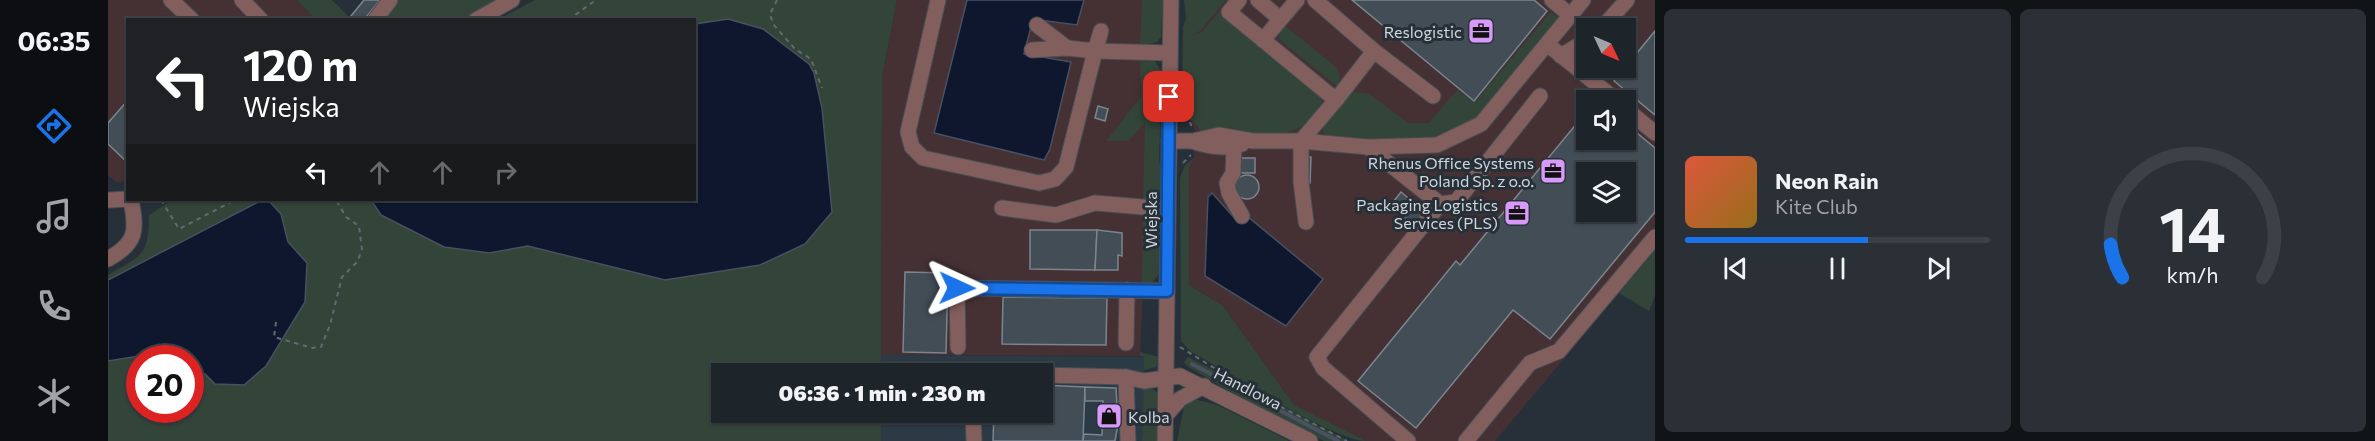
<!DOCTYPE html>
<html lang="pl">
<meta charset="utf-8">
<style>
:root{--surface:#1d242a;--page:#2a3036;--text:#f1f3f6;--muted:#a0a4a8;--line:#3b4147;--accent:#1a73e8}
body{margin:0;font-family:Commissioner,sans-serif;background:var(--page);color:var(--text);height:100vh;display:flex;flex-direction:column;font-size:22px;white-space:nowrap}
*{box-sizing:border-box;margin:0}
p{font-size:20px;color:var(--muted)}
.icon{flex:none;width:33px;height:33px;fill:none;stroke:currentColor;stroke-width:2;stroke-linecap:round;stroke-linejoin:round}
.map{position:relative;flex:1;overflow:hidden}
.sheet{display:flex;flex-direction:column;gap:9px;padding:9px;background:#101417;width:720px}
.sheet>*{flex:none}
.banner{position:absolute;left:18px;top:18px;width:570px;height:183px;border-radius:0px;box-shadow:0 2px 4px #0004,0 0 0 2px var(--line);background:#202124;color:#fff;overflow:hidden}
.needle{width:39px;rotate:134deg}
.fabs{position:absolute;left:1468px;top:18px;display:grid;gap:12px}
.fabs a{display:grid;place-items:center;width:60px;height:60px;border-radius:0px;background:var(--surface);box-shadow:0 2px 4px #0004,0 0 0 2px var(--line);font-size:30px}
.speed{position:absolute;left:18px;top:345px;display:flex;gap:12px;font-size:30px;font-weight:700;text-align:center}
.speed>*{display:grid;place-content:center;width:78px;height:78px;border-radius:50%;background:var(--surface);box-shadow:0 2px 4px #0004,0 0 0 2px var(--line);line-height:1}
.speed .limit{border:9px solid #d22;background:#fff;color:#111}
.pin{position:absolute;display:grid;place-items:center;width:51px;height:51px;color:#fff;margin:-26px;border-radius:12px;box-shadow:0 3px 9px #0006}
.me{position:absolute;width:66px;margin:-33px;rotate:91deg;stroke-linejoin:round;filter:drop-shadow(0 0 4px #0008)}
.turn{display:flex;align-items:center;gap:21px;height:126px;padding:0 18px;font-size:27px}
.turn .icon{width:78px;height:78px;stroke-width:2.5}
.turn b{display:block;font-size:42px;line-height:51px}
.lanes{display:flex;align-items:center;height:57px;padding:0 18px;background:#0003;justify-content:center;gap:30px;direction:ltr}
.lanes .off{opacity:.35}
.sheet .widget{flex:1;display:flex;flex-direction:column;justify-content:center;gap:9px;min-width:0;padding:0 21px;border-radius:9px;background:var(--page)}
.sheet .dial{align-items:center;gap:0}
.dial svg{height:156px;overflow:visible;fill:none;stroke:var(--line);stroke-width:7;stroke-linecap:round;text-anchor:middle}
.dial text{fill:var(--text);stroke:none}
.song{display:flex;align-items:center;gap:18px}
.cover{width:72px;height:72px;border-radius:9px;background:linear-gradient(135deg,hsl(10 70% 55%),hsl(40 70% 35%))}
.played{height:6px;border-radius:3px;background:linear-gradient(90deg,var(--accent) 60%,var(--line) 60%)}
.keys{display:flex;justify-content:space-around;direction:ltr}
.sheet .tiles{flex:1;display:grid;gap:9px;grid-template-columns:repeat(2,1fr)}
.trip{position:absolute;left:603px;top:363px;width:342px;height:60px;border-radius:0px;background:var(--surface);box-shadow:0 2px 4px #0004,0 0 0 2px var(--line);font-weight:800;line-height:60px;text-align:center}
main{display:flex;flex:1;min-height:0}
.menu{display:flex;flex-direction:column;width:108px;justify-content:space-around;align-items:center;background:#0c0e11;color:var(--muted)}
.menu .icon{width:42px;height:42px}
.menu .on{color:var(--accent)}
.menu b{font-size:27px;color:var(--text)}
.map>svg:first-child{display:block}
.built{fill:#2c3a46}
.industrial{fill:#453134;fill-rule:evenodd}
.green{fill:#334539}
.water{fill:#0e172d;stroke:#485061;stroke-width:1.5}
.lines{fill:none;stroke-linecap:round;stroke-linejoin:round}
.stream{stroke:#485061;stroke-width:4}
.building{fill:#434d56;stroke:#7a858e;stroke-width:1.5;fill-rule:evenodd}
.minor-casing{stroke:#454e55;stroke-width:17}
.path{stroke:#626a71;stroke-width:2;stroke-dasharray:4.5 4.5;stroke-linecap:butt}
.minor{stroke:#825e5c;stroke-width:15}
.route-casing{stroke:#114b97;stroke-width:15}
.route{stroke:#1a73e8;stroke-width:10}
.labels{text-anchor:middle;dominant-baseline:central;stroke-width:6;stroke-linejoin:round;paint-order:stroke}
.poi-label{font-size:16px;fill:#cfd5da;stroke:#273038;text-anchor:end}
.street-label{font-size:16px;fill:#cfd5da;stroke:#273038}
</style>
<main>
<nav class="menu">
<b>06:35</b>
<svg class="icon on" aria-label="directions" viewBox="0 0 24 24"><path d="M12 3l9 9-9 9-9-9zM9 14v-3h6M13 9l2 2-2 2"/></svg>
<svg class="icon" aria-label="music" viewBox="0 0 24 24"><path d="M9 18V5l10-2v13"/><circle cx="6" cy="18" r="3"/><circle cx="16" cy="16" r="3"/></svg>
<svg class="icon" aria-label="phone" viewBox="0 0 24 24"><path d="M5 4h4l2 5-3 2q2 4 5 5l2-3 5 2v4C11 20 4 13 5 4z"/></svg>
<svg class="icon" aria-label="climate" viewBox="0 0 24 24"><path d="M12 3v18M4 7l16 10M4 17L20 7"/></svg>
</nav>
<div class="map">
<svg width="1547" height="441" viewBox="0 0 1547 441">
<rect width="100%" height="100%" fill="#273038"/>
<polygon class="built" points="773,355 1036,357 1036,385 1048,392 1048,441 773,441 773,413 934,412 934,374 773,373"/>
<g class="industrial">
<polygon points="0,0 189,0 207,19 20,20 19,181 9,182 0,175"/>
<polygon points="789,0 1047,0 1032,356 773,355 774,77"/>
<path d="M1118,0H1547V250L1387,441H1258L1186,405L1115,306L1081,285V167L1086,158L1088,132L1079,115L1080,37L1092,31ZM1479,28H1518V68H1479ZM1479,100H1518V140H1479ZM1479,172H1518V212H1479Z"/>
</g>
<g class="green">
<polygon points="189,0 224,0 243,19 207,19"/>
<polygon points="280,0 390,0 355,19 263,20"/>
<path d="M427,0H789L774,77L773,373L614,374V412L773,413V441H0V342L53,348L78,358H32V410H82L83,361L139,207L0,280V275C33,256 41,256 41,215L64,200H302L503,229L717,153L714,108L701,64L694,61L587,60L586,20L391,19Z"/>
<polygon points="1034,0 1055,0 1053,37 1049,42 1032,46"/>
<path d="M1076,0H1118L1092,31L1081,37L1094,32L1114,8L1211,88L1214,103C1193,149 1132,133 1092,130C1088,120 1077,119 1074,108L1075,27L1078,18Z"/>
<path d="M1443,12L1454,21C1425,56 1388,115 1346,132C1313,146 1258,138 1222,137L1215,133V125L1244,92L1261,94L1300,123H1321L1349,90L1367,102Z"/>
<polygon points="1176,25 1229,68 1232,78 1229,86 1172,40 1170,33"/>
<path d="M1032,55L1046,60L1054,72L1051,157L1055,189C1052,200 1045,201 1035,201L1037,123L1020,141H998L1033,97Z"/>
<path d="M1086,158L1081,167V285L1115,306L1186,405L1258,441C1226,441 1116,370 1082,351L1073,341L1072,178L1077,165Z"/>
<polygon points="1035,211 1051,216 1054,219 1053,271 1045,282 1034,284"/>
<polygon points="1547,250 1547,296 1541,311 1511,293"/>
<polygon points="1032,352 1051,357 1048,367 1036,370 1036,357 1032,356"/>
<polygon points="1080,357 1240,441 1216,441 1145,405 1079,366 1076,362"/>
<polygon points="1036,385 1051,393 1052,441 1034,441"/>
<polygon points="1086,399 1109,405 1181,441 1069,441 1076,407"/>
</g>
<g class="water">
<polygon points="859,0 976,0 969,25 925,19 916,54 963,62 942,149 936,160 826,133"/>
<polygon points="620,19 655,29 701,64 706,73 714,108 724,212 697,244 652,265 557,280 420,246 381,253 336,247 273,215 263,200 586,200 587,24"/>
<polygon points="1104,193 1131,223 1139,216 1215,279 1178,326 1097,276 1100,197"/>
<polygon points="154,200 160,200 173,214 180,242 199,263 197,302 158,366 136,385 107,384 97,374 83,371 82,358 61,358 56,352 0,361 0,280"/>
</g>
<g class="lines">
<polyline class="stream" points="1084,364 1230,441"/>
</g>
<g class="building">
<polygon points="256,0 272,0 256,20 247,20 243,16"/>
<polygon points="1244,0 1426,0 1439,11 1366,101"/>
<polygon points="1547,31 1547,115 1506,81"/>
<polygon points="20,100 20,163 0,144 0,123"/>
<polygon points="990,106 1000,109 997,121 987,118"/>
<path d="M1479,111V140H1518V124L1547,148V212L1442,339L1405,310L1308,428L1250,381L1348,261L1352,265ZM1479,172H1518V212H1479Z"/>
<polygon points="1198,156 1203,157 1202,183 1197,183"/>
<rect x="1130" y="158" width="17" height="15"/>
<circle cx="1139" cy="187" r="12"/>
<polygon points="1293,192 1317,212 1306,225 1282,206"/>
<polygon points="922,230 989,230 987,270 922,269"/>
<polygon points="989,230 1014,233 1014,256 1010,255 1010,270 987,270"/>
<polygon points="797,272 840,273 838,353 795,352"/>
<polygon points="895,297 999,298 998,345 894,344"/>
<polygon points="934,385 977,387 975,441 885,441 886,412 934,412"/>
<polygon points="977,387 1008,388 1010,424 1007,441 975,441 976,434 994,435 995,401 977,401"/>
</g>
<g class="lines">
<defs>
<g id="minor">
<polyline points="63,0 84,20"/>
<polyline points="134,0 153,20"/>
<polyline points="830,0 800,132 804,147 815,158 931,183 947,179 958,167 987,51 1062,53"/>
<polyline points="1131,0 1121,12 1228,100 1193,141 1193,182 1198,222"/>
<polyline points="1150,0 1172,19"/>
<polyline points="1207,0 1266,51"/>
<polyline points="1444,0 1462,15"/>
<polyline points="267,20 282,0"/>
<polyline points="368,20 404,0"/>
<polyline points="929,25 959,48"/>
<polyline points="1494,28 1519,0"/>
<polyline points="1155,40 1189,0"/>
<polyline points="1439,44 1508,100"/>
<polyline points="924,50 959,48 987,51 993,31"/>
<polyline points="1453,56 1479,40"/>
<polyline points="1228,100 1266,51 1325,96"/>
<polyline points="1518,109 1547,133"/>
<polyline points="1061,141 1085,141 1111,135 1145,141 1193,141 1260,147 1329,145 1373,124 1475,0"/>
<path d="M1087,142C1104,147 1117,149 1134,144"/>
<polyline points="1126,147 1125,173 1119,183 1121,193 1134,216"/>
<polyline points="1260,147 1332,204 1209,357 1215,368 1300,441"/>
<polyline points="0,200 20,199"/>
<polyline points="1332,204 1348,202 1432,96"/>
<polyline points="894,208 948,215 987,203 1059,209"/>
<path d="M0,259C29,243 29,231 23,200"/>
<polyline points="1018,343 1019,290"/>
<polyline points="850,347 849,288 1059,291"/>
<polyline points="863,374 865,374"/>
<polyline points="934,375 1018,377 1036,381 1072,376 1202,441"/>
<polyline points="1018,377 1020,441"/>
<polyline points="865,412 866,441"/>
<polyline points="1058,415 1072,399 1096,386"/>
<polyline points="1057,441 1063,0"/>
<polyline points="1358,441 1422,363 1451,351 1547,237"/>
</g>
</defs>
<use href="#minor" class="minor-casing"/>
<g class="path">
<polyline points="669,0 662,14 665,24 687,49 703,59 714,88"/>
<polyline points="460,20 488,0"/>
<polyline points="1074,117 1083,124 1083,128"/>
<polyline points="1075,163 1083,155"/>
<polyline points="53,200 71,229 127,200"/>
<polyline points="46,201 53,200"/>
<polyline points="168,322 166,337 204,348 213,347 222,325 234,277 249,262 254,250 251,226 238,217 228,200"/>
<polyline points="1072,347 1150,395 1239,441"/>
</g>
<use href="#minor" class="minor"/>
</g>
<g class="lines">
<defs>
<polyline id="route" points="849,288 1059,291 1061,97"/>
</defs>
<use href="#route" class="route-casing"/>
<use href="#route" class="route"/>
</g>
<defs>
<symbol id="office-square" viewBox="-11 -11 22 22"><rect x="-9" y="-9" width="18" height="18" rx="4" fill="#d89af8" stroke="#273038"/><path d="M-6-3h4V-5.5h4V-3h4V5H-6ZM-1-4.5V-3h2v-1.5ZM-6 0V1H6V0Z" fill="#111"/></symbol>
<symbol id="shop-square" viewBox="-11 -11 22 22"><rect x="-9" y="-9" width="18" height="18" rx="4" fill="#d89af8" stroke="#273038"/><path d="M-5-2.5h2.3a2.7 3.5 0 0 1 5.4 0H5L5.5 6h-11ZM-1.5-2.5h3a1.5 2.3 0 0 0-3 0Z" fill="#111"/></symbol>
</defs>
<g fill-rule="evenodd">
<use href="#office-square" x="1358" y="16" width="30" height="30"/>
<use href="#office-square" x="1430" y="156" width="30" height="30"/>
<use href="#office-square" x="1394" y="198" width="30" height="30"/>
<use href="#shop-square" x="986" y="401" width="30" height="30"/>
</g>
<g class="labels">
<g class="poi-label">
<text x="1354" y="31">Reslogistic</text>
<text x="1426" y="162">Rhenus Office Systems<tspan x="1426" dy="18">Poland Sp. z o.o.</tspan></text>
<text x="1390" y="204">Packaging Logistics<tspan x="1390" dy="18">Services (PLS)</tspan></text>
<text x="1020" y="416" text-anchor="start">Kolba</text>
</g>
<g class="street-label">
<text transform="translate(1042 220) rotate(-90)">Wiejska</text>
<text transform="translate(1140 388) rotate(27)">Handlowa</text>
</g>
</g>
</svg>
<div class="fabs">
<a><svg class="needle" viewBox="-14 -14 28 28"><path d="M0-13l5 13h-10z" fill="#e53935"/><path d="M0 13l5-13h-10z" fill="#a0a4a8"/></svg></a>
<a><svg class="icon" aria-label="sound" viewBox="0 0 24 24"><path d="M4 9h4l5-4v14l-5-4H4zM17 9q2 3 0 6"/></svg></a>
<a><svg class="icon" aria-label="layers" viewBox="0 0 24 24"><path d="M12 4l9 5-9 5-9-5zM3 14l9 5 9-5"/></svg></a>
</div>
<div class="speed"><div class="limit">20</div></div>
<div class="pin" style="left:1061px;top:97px;background:#d93025"><svg class="icon" aria-label="arrive" viewBox="0 0 24 24"><path d="M6 21V4h12l-3 4 3 4H6"/></svg></div>
<svg class="me" style="left:849px;top:288px" viewBox="-20 -20 40 40"><path d="M0-17L14 15 0 8-14 15z" fill="#1a73e8" stroke="#fff" stroke-width="4"/></svg>
<div class="trip">06:36 · 1 min · 230 m</div>
<div class="banner">
<div class="turn"><svg class="icon" aria-label="left" viewBox="0 0 24 24"><path d="M17 20v-9H6M10 6l-5 5 5 5"/></svg><div><b>120 m</b>Wiejska</div></div>
<div class="lanes"><svg class="icon" aria-label="left" viewBox="0 0 24 24"><path d="M17 20v-9H6M10 6l-5 5 5 5"/></svg><svg class="icon off" aria-label="ahead" viewBox="0 0 24 24"><path d="M12 20V5M6 11l6-6 6 6"/></svg><svg class="icon off" aria-label="ahead" viewBox="0 0 24 24"><path d="M12 20V5M6 11l6-6 6 6"/></svg><svg class="icon off" aria-label="right" viewBox="0 0 24 24"><path d="M7 20v-9h11M14 6l5 5-5 5"/></svg></div>
</div>
</div>
<section class="sheet">
<div class="tiles">
<div class="widget">
<div class="song"><i class="cover"></i><div><b>Neon Rain</b><p>Kite Club</p></div></div>
<div class="played"></div>
<div class="keys"><svg class="icon" aria-label="previous" viewBox="0 0 24 24"><path d="M18 5L8 12l10 7zM5 5v14"/></svg><svg class="icon" aria-label="pause" viewBox="0 0 24 24"><path d="M8 5v14M16 5v14"/></svg><svg class="icon" aria-label="next" viewBox="0 0 24 24"><path d="M6 5l10 7-10 7zM19 5v14"/></svg></div>
</div>
<div class="widget dial"><svg viewBox="0 0 100 80">
<path d="M14 69A42 42 0 1 1 86 69"/>
<path d="M14 69A42 42 0 0 1 8 52" stroke="#1a73e8"/>
<text x="50" y="56" font-size="32" font-weight="700">14</text>
<text x="50" y="72" font-size="11">km/h</text>
</svg></div>
</div>
</section>
</main>
